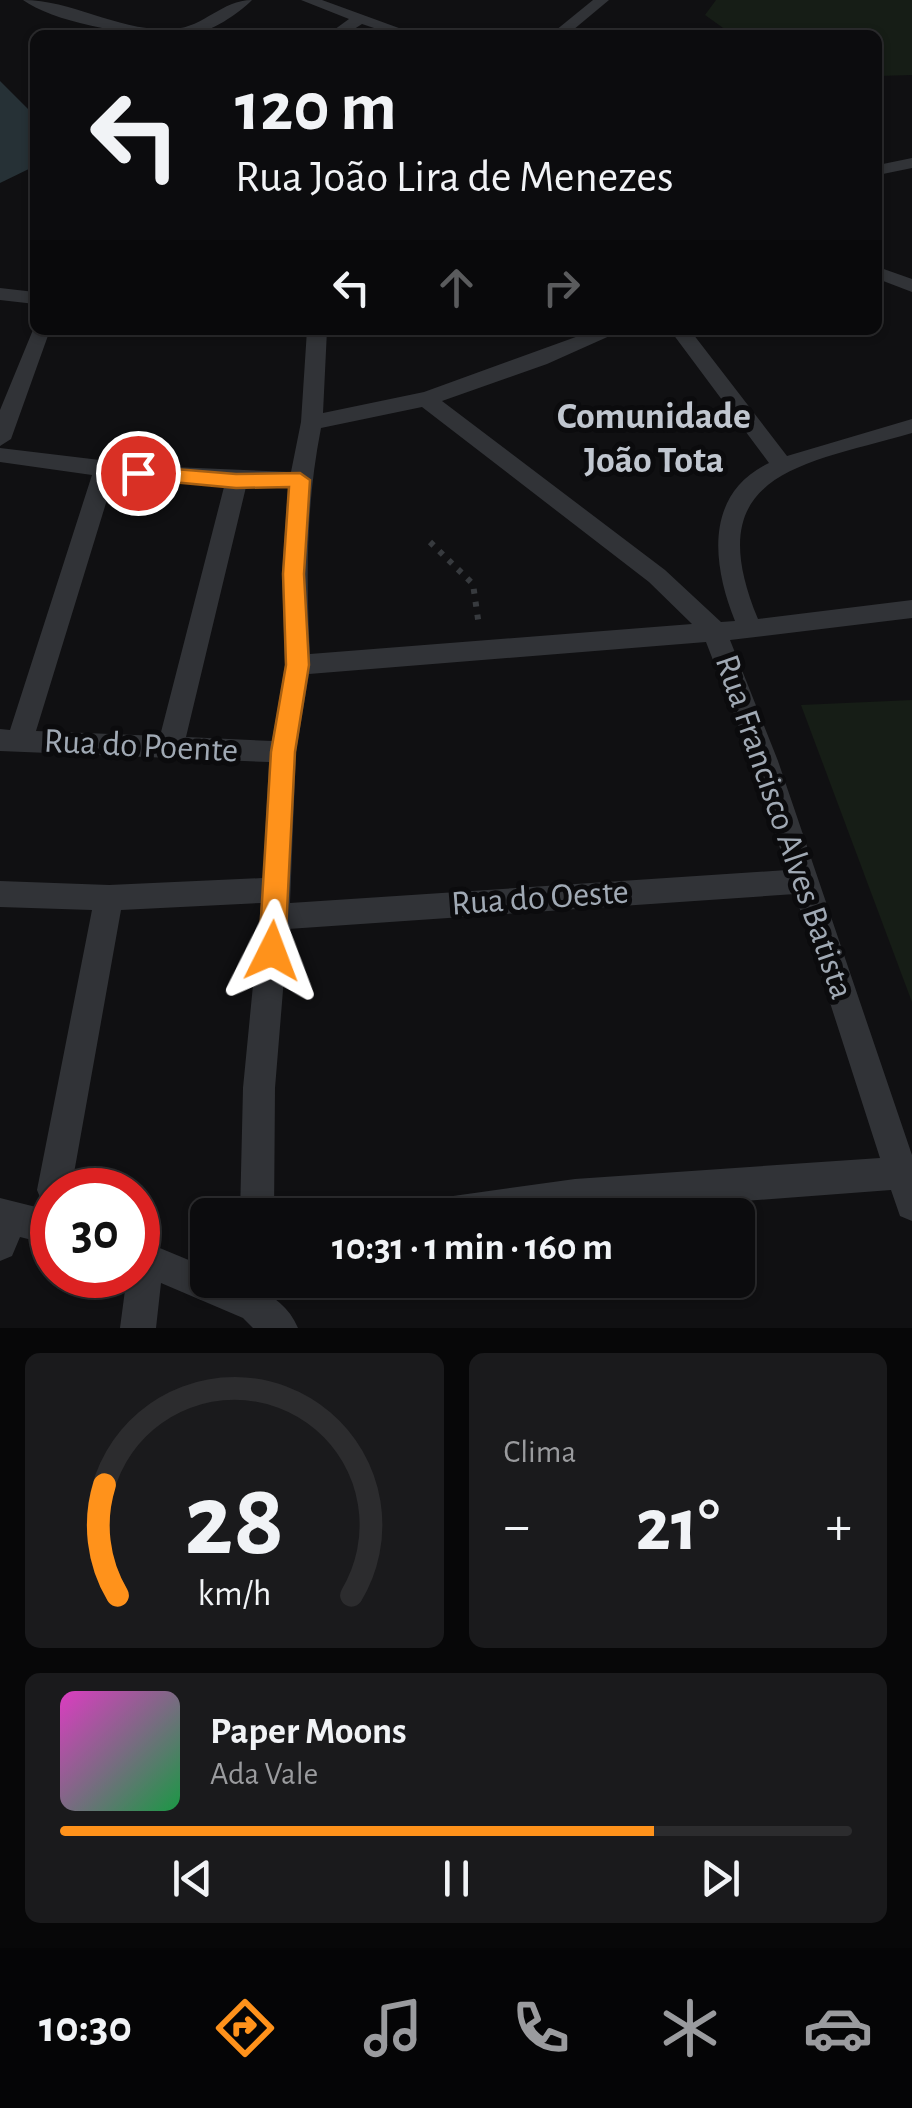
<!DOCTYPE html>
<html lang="pt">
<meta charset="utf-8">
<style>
:root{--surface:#0c0c0e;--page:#1a1a1c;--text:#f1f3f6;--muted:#9a9b9e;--line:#2c2c2e;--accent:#ff921b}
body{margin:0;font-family:"Alegreya Sans",sans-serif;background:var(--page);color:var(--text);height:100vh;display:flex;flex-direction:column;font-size:38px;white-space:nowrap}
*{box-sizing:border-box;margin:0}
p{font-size:32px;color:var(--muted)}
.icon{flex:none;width:55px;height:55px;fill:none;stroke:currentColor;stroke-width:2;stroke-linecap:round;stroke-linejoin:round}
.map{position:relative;height:1328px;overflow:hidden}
.sheet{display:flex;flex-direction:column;gap:25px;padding:25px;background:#070708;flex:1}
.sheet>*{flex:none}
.top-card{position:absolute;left:30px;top:30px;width:852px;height:305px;border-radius:15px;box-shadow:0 2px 8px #0004,0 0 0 2px var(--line);background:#0c0c0e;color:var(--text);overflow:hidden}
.speed{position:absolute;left:30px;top:1168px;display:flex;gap:20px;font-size:50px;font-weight:700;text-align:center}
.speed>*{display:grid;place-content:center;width:130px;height:130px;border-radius:50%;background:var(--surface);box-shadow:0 2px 8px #0004,0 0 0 2px var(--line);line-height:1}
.speed .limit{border:15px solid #d22;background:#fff;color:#111}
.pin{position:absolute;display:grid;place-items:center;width:85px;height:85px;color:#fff;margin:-42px;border:5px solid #fff;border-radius:50%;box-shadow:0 2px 10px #0007}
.me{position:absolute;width:110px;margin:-55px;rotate:3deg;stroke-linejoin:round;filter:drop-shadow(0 0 8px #0008)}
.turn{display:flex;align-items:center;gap:35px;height:210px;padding:0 40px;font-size:45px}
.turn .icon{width:130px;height:130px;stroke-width:2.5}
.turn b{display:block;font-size:70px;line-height:85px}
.lanes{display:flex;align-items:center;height:95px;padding:0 40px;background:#0003;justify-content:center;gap:50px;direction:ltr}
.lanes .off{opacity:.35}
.big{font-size:75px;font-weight:600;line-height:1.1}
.sheet .tile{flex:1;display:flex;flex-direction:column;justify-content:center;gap:15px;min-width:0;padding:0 35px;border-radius:15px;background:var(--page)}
.sheet .dial{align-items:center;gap:0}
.dial svg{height:260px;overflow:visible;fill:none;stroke:var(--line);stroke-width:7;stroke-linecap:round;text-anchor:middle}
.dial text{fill:var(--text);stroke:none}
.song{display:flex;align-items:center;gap:30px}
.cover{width:120px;height:120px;border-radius:15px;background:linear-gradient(135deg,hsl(310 70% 55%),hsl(140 70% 35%))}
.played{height:10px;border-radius:5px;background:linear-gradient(90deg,var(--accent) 75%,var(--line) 75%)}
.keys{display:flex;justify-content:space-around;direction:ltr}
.heat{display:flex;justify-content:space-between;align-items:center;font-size:55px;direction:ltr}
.sheet .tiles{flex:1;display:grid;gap:25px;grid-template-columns:1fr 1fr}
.tile:last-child{grid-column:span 2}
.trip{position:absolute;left:190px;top:1198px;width:565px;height:100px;border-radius:15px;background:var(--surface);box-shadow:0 2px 8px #0004,0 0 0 2px var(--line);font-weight:600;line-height:100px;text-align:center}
.dock{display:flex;height:160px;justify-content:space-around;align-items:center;background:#050506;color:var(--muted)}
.dock .icon{width:70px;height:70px}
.dock .on{color:var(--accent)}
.dock b{font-size:45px;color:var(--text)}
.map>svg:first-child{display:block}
.green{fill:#161d16}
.water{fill:#263136}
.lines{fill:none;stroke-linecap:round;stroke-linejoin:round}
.path{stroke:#373a3e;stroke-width:6;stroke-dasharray:5 8;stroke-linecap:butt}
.minor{fill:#313337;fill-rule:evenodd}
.route{fill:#ff921b;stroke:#a65f12;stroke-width:2.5}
.labels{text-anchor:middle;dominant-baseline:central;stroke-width:10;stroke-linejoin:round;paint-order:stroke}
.street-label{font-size:35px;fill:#a0a9b4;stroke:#0b0b0d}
.neighbourhood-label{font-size:38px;font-weight:bold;fill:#c1c7d0;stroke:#0b0b0d}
</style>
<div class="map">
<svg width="912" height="1328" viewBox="0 0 912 1328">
<rect width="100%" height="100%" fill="#101012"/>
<g class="green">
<polygon points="716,0 912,0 912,75 878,76 878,35 733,35 705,15"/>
<polygon points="912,700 912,1002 801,705"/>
</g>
<polygon class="water" points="0,81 35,116 35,166 0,183"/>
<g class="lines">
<polyline class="path" points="430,542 473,584 479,626"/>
<g class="minor">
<path d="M23,0C74,0 121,33 174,29C204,27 222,0 252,0C238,14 211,32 191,35C150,40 55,24 23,0Z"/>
<polygon points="301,0 322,0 418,35 395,35 362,24 345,35 327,35 349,19"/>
<polygon points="593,0 609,0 567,35 550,35"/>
<polygon points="912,158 912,168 878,175 878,165"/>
<polygon points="878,267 912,279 912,292 878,279"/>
<polygon points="0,288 35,292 35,304 0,300"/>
<polygon points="35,325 35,330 50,330 11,439 0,446 0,410"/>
<path d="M307,330H327L323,413L424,392L595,330H623L547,364L442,401L665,570L721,622L735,621C712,564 704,494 769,463L670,330H690L787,456L912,419V433C802,465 697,472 758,619L912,600V618L730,640L778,761L912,1155V1221L900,1216L891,1190L558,1215H422L427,1203L439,1198L575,1179L880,1158L795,894L288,929L275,1088L274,1215H240L243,1088L261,903L121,910L71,1190H52V1206L42,1202L37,1190L92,910L0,907V881L109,885L263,878L269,762L0,751V729L10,730L92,475L0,462V448L150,466L291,472L301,422ZM422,407L649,582L692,624L310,654C306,577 306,504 321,428ZM114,477L224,487L160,736L36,731ZM246,487L288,488L282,574L285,665L272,741L186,737ZM706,642L752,761L787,870L290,903L296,752L309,674Z"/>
<polygon points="0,1198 52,1211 52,1245 20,1237 12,1256 0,1261"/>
<path d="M138,1239L208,1268V1280C243,1280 283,1292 298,1328H253L243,1318L161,1283L156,1328H120L127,1275H138Z"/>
</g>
</g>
<polygon class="route" points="138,466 236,474 300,473 310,480 304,574 309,665 295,752 285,951 281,960 272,963 263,960 259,951 271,752 286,665 283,574 289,487 236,488 130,478 130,468"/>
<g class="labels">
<g class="street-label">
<text transform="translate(141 746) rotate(3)">Rua do Poente</text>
<text transform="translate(784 827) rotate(71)">Rua Francisco Alves Batista</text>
<text transform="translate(540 898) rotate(-4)">Rua do Oeste</text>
</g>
<g class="neighbourhood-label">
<text x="654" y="417">Comunidade<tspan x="654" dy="44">João Tota</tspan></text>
</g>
</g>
</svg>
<div class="speed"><div class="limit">30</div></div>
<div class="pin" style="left:138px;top:473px;background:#d93025"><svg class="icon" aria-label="arrive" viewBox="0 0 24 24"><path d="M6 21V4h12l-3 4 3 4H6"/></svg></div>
<svg class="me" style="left:272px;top:951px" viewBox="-20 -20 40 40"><path d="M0-17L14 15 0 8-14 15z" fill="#ff921b" stroke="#fff" stroke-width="4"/></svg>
<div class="trip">10:31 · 1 min · 160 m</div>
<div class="top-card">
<div class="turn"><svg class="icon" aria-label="left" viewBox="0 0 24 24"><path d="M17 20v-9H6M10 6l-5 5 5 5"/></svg><div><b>120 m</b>Rua João Lira de Menezes</div></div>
<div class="lanes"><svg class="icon" aria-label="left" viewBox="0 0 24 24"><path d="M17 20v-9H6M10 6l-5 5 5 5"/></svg><svg class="icon off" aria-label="ahead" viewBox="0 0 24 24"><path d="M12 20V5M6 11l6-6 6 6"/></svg><svg class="icon off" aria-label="right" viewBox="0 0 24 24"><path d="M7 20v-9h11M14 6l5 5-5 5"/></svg></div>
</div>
</div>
<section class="sheet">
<div class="tiles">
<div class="tile dial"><svg viewBox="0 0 100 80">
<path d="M14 69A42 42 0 1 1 86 69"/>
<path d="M14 69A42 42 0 0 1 10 35" stroke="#ff921b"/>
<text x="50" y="56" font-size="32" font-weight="700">28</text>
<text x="50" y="72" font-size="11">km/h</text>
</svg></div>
<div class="tile"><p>Clima</p>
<div class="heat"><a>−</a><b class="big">21°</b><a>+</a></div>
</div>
<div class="tile">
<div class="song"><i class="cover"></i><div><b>Paper Moons</b><p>Ada Vale</p></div></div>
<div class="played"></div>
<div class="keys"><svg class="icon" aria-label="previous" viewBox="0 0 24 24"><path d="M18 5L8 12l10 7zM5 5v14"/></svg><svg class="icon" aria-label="pause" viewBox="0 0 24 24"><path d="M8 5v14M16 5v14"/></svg><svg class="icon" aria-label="next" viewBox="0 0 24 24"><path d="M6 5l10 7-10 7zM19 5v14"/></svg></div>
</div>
</div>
</section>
<nav class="dock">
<b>10:30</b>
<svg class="icon on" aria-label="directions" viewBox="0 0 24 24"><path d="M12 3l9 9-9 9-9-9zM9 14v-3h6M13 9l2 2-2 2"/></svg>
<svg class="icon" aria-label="music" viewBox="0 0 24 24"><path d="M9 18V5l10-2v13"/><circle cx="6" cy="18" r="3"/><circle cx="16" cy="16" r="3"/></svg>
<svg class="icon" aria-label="phone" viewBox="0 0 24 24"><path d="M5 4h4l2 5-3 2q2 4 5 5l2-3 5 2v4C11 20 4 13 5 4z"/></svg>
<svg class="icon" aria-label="climate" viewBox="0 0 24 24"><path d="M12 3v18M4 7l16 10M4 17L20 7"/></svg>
<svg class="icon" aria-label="car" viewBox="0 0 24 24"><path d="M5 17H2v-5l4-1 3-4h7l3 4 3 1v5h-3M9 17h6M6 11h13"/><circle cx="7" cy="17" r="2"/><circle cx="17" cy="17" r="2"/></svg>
</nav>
